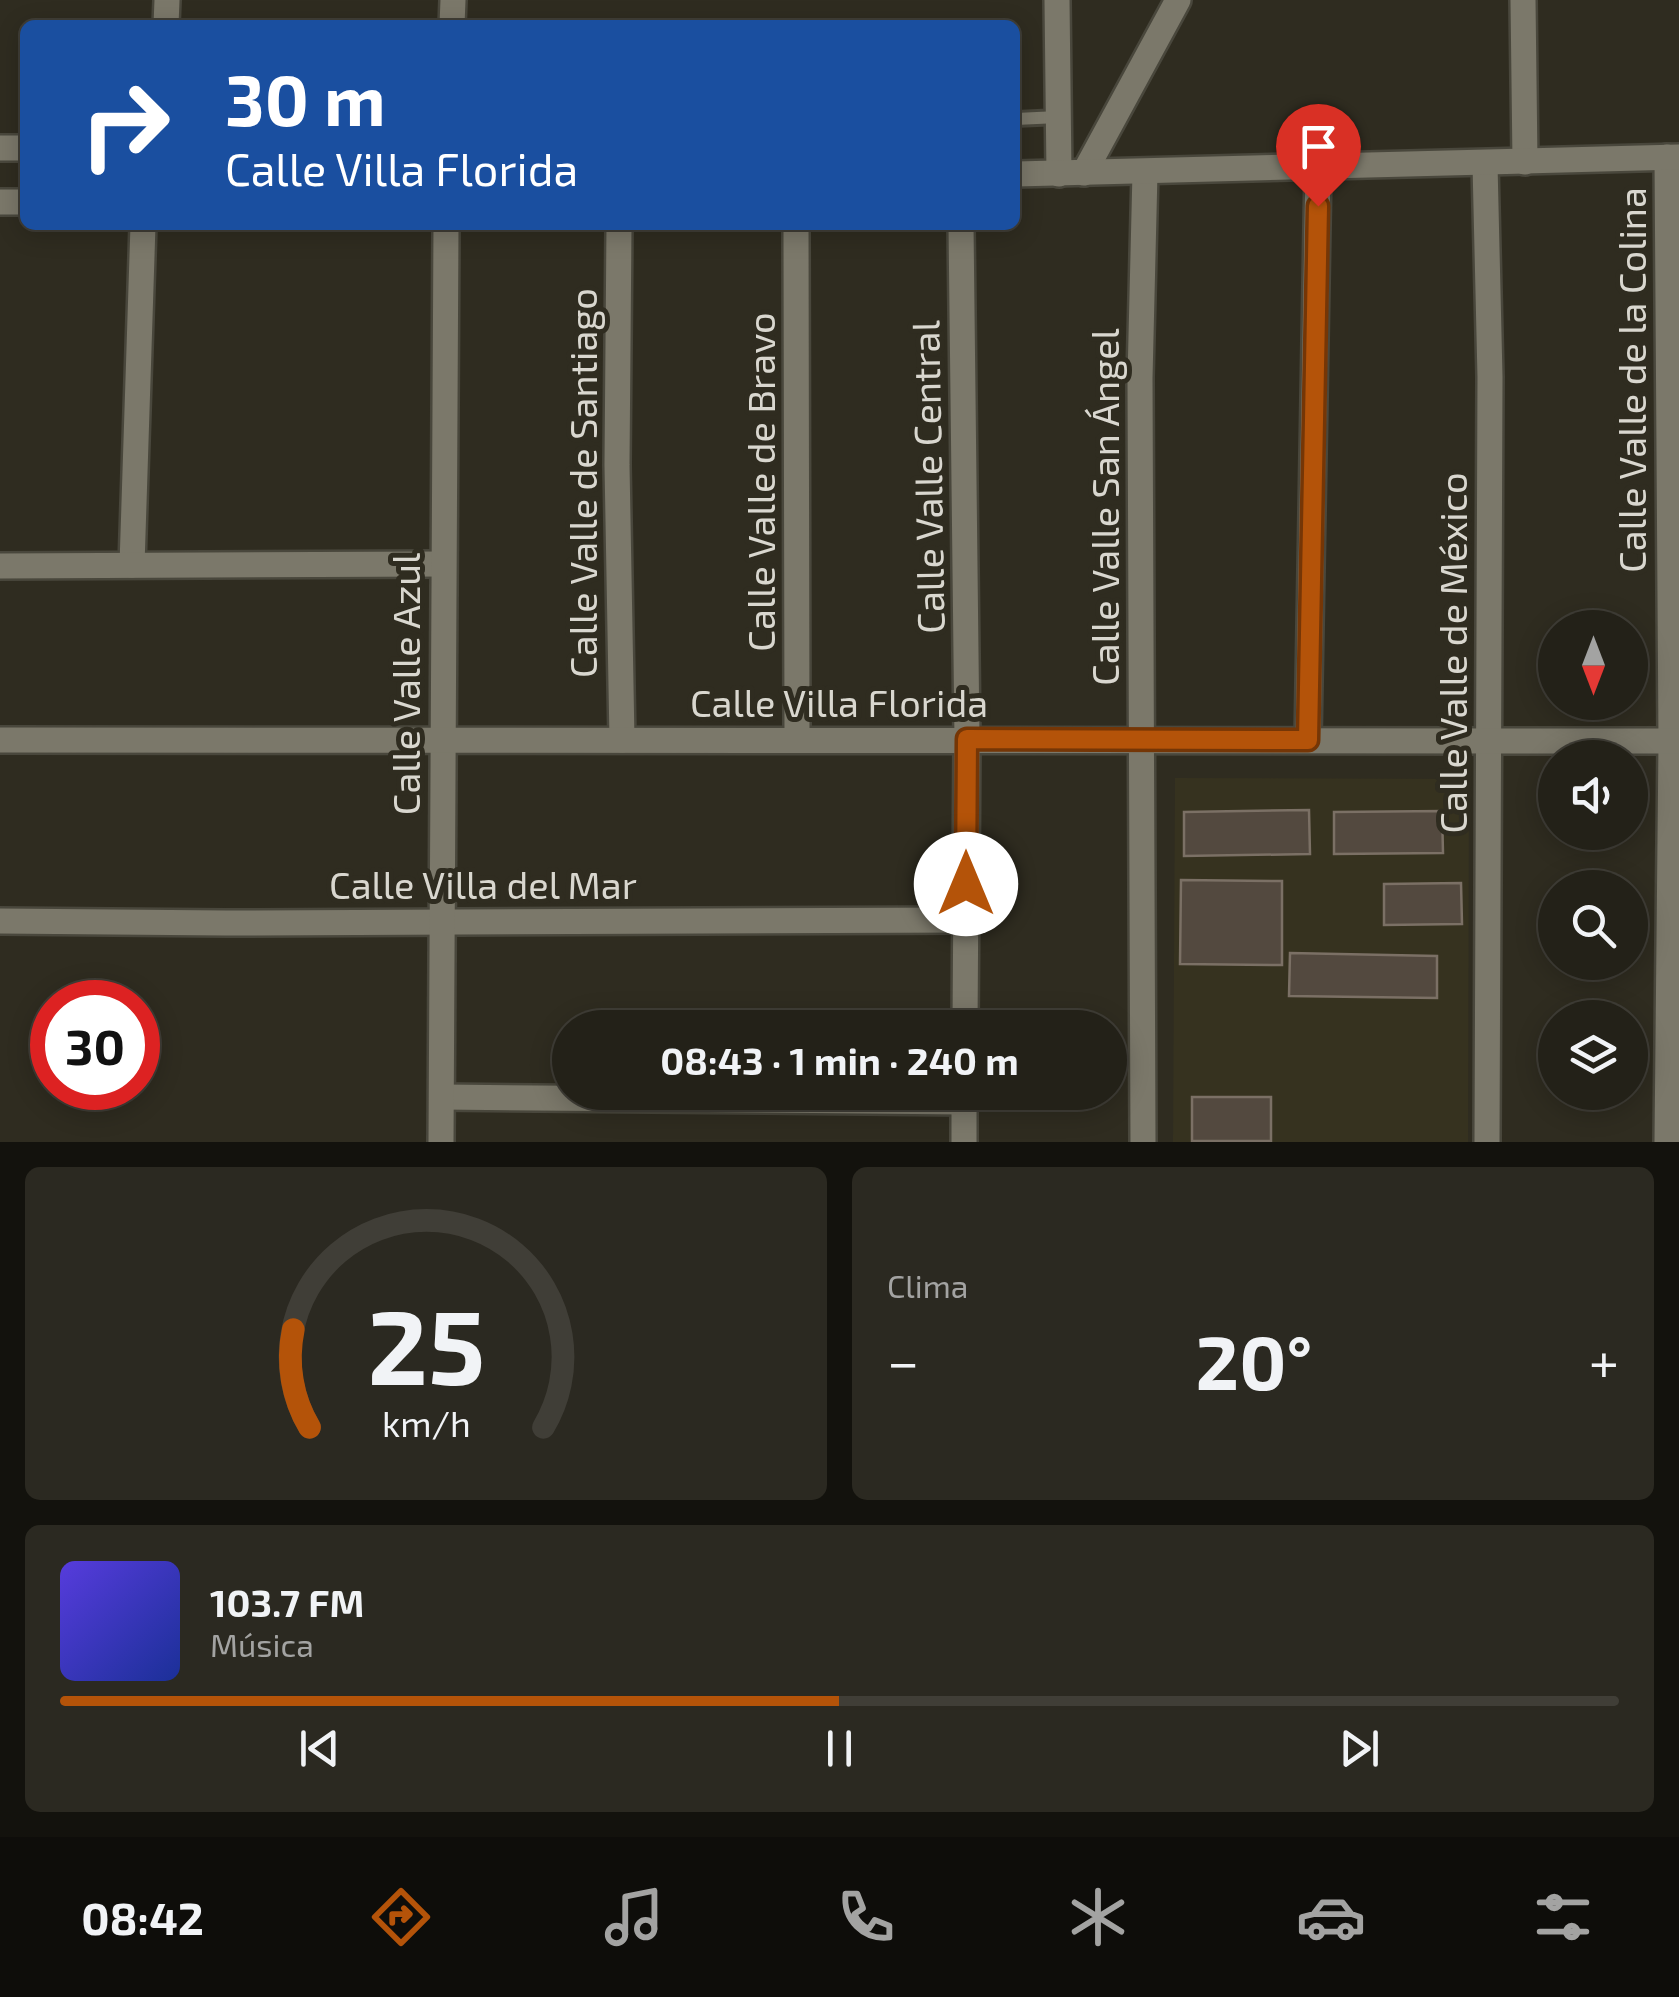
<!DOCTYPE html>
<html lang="es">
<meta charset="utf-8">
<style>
:root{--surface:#232118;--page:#2b2921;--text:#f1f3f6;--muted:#a3a3a2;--line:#403e37;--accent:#b45309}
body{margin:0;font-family:"Exo 2",sans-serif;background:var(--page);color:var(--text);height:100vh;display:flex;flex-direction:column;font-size:38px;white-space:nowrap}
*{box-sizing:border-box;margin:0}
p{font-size:32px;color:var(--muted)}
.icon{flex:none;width:55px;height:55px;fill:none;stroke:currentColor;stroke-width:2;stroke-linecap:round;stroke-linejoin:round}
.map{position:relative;height:1142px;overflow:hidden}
.sheet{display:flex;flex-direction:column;gap:25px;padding:25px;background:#13120d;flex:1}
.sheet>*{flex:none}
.banner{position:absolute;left:20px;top:20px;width:1000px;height:210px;border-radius:15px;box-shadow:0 5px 25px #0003,0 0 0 2px var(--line);background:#1a4fa0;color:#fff;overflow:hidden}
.needle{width:65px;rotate:180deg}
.tools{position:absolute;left:1538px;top:610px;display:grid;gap:20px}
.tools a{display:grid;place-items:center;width:110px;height:110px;border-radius:50%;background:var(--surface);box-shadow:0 5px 25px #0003,0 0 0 2px var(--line);font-size:50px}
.speed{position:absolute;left:30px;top:980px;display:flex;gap:20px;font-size:50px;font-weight:700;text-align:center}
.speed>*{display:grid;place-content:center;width:130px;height:130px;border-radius:50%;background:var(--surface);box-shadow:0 5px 25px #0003,0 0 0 2px var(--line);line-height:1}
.speed .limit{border:15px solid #d22;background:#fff;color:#111}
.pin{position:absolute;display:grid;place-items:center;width:85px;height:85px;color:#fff;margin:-102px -42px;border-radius:50% 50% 50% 0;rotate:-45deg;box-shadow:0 0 10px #0007}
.pin .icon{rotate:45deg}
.me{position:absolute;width:110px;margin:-55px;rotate:0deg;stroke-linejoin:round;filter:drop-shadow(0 0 8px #0008)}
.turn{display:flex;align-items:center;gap:35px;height:210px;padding:0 40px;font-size:45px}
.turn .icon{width:130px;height:130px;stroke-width:2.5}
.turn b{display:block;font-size:70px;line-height:85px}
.big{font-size:75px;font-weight:700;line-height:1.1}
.sheet .widget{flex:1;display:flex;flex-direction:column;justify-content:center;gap:15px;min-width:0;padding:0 35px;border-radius:15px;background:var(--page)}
.sheet .dial{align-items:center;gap:0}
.dial svg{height:260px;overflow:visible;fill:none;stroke:var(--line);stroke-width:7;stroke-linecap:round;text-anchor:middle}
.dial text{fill:var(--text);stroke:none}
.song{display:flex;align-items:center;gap:30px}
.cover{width:120px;height:120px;border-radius:15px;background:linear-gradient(135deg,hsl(250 70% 55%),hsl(230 70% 35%))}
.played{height:10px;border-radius:5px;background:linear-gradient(90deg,var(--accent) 50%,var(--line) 50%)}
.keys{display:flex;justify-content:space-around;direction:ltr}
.heat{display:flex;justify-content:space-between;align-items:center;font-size:55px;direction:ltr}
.sheet .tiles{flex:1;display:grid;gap:25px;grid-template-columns:1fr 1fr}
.widget:last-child{grid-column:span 2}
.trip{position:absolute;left:552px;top:1010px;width:575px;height:100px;border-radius:50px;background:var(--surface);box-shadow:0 5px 25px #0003,0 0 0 2px var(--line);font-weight:700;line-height:100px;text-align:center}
.menu{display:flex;height:160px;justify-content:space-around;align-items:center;background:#0e0d0a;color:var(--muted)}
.menu .icon{width:70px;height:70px}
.menu .selected{color:var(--accent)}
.menu b{font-size:45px;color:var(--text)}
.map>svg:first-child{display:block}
.built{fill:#36321f}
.building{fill:#53493f;stroke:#7b7065;stroke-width:2.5}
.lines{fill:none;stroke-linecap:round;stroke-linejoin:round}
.service-casing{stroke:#49473c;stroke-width:18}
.minor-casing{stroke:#49473c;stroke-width:30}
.tertiary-casing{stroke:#49473c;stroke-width:30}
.service{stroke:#7b786a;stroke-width:12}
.minor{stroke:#7b786a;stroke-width:25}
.tertiary{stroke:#7b786a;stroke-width:25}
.route-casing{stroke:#753606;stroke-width:25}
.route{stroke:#b45309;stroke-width:18}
.labels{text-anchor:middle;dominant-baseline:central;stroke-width:10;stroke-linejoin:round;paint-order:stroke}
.street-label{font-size:38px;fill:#d9d7cf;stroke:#2f2c20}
</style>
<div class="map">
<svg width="1679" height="1142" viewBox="0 0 1679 1142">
<rect width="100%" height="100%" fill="#2f2c20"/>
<polygon class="built" points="1175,778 1469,779 1468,1142 1173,1142"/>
<g class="building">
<polygon points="1309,810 1310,854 1184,856 1184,812"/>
<polygon points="1442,811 1443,853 1334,854 1334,812"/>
<polygon points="1181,880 1282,881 1282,965 1180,964"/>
<polygon points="1461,883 1462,924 1384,925 1384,884"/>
<polygon points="1290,953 1437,956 1437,998 1289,996"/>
<rect x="1192" y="1097" width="79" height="44"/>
</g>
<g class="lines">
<defs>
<polyline id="service" points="1015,119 1058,117"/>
<g id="minor">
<polyline points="1057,0 1059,174"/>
<polyline points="1523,0 1525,162"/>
<polyline points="166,25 167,0"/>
<polyline points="452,25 453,0"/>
<polyline points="0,148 25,148"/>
<polyline points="1667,157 1671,741 1667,1142"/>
<polyline points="1485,164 1490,377 1487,1142"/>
<polyline points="1084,173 1178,0"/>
<polyline points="619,225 617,465 622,740"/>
<polyline points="796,225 797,739"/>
<polyline points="961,225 967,739 965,1028"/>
<polyline points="132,565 143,225"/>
<polyline points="0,566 442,564"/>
<polyline points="1308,740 1318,169"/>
<polyline points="0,921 226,923 966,920"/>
<polyline points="964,1092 964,1142"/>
<polyline points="442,1097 964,1102"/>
<polyline points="441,1142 446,225"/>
<polyline points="1143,1142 1140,378 1145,172"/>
</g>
<g id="tertiary">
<polyline points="1015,174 1679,157"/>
<polyline points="0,202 25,202"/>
<polyline points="0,740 1679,741"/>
</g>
</defs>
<use href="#service" class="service-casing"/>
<use href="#minor" class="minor-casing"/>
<use href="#tertiary" class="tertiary-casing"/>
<use href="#service" class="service"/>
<use href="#minor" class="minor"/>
<use href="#tertiary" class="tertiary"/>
</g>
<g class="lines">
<defs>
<polyline id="route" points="966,884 967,739 1308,740 1318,206"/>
</defs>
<use href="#route" class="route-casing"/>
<use href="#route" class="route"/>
</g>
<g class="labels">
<g class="street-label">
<text transform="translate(1631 380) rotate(-90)">Calle Valle de la Colina</text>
<text transform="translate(927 477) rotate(-91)">Calle Valle Central</text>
<text transform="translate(760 482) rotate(-90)">Calle Valle de Bravo</text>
<text transform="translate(582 483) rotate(-90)">Calle Valle de Santiago</text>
<text transform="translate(1104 507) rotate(-90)">Calle Valle San Ángel</text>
<text transform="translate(1452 653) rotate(-90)">Calle Valle de México</text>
<text transform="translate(405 684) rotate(-90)">Calle Valle Azul</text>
<text x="839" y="702">Calle Villa Florida</text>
<text x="483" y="884">Calle Villa del Mar</text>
</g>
</g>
</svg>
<div class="tools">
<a><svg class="needle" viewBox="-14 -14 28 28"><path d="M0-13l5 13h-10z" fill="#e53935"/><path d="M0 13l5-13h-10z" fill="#a3a3a2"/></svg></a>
<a><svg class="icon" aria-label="sound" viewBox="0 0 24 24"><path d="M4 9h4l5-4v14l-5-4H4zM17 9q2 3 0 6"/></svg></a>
<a><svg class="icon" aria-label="search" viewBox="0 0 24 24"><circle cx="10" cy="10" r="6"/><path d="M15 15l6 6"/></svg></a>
<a><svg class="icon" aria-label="layers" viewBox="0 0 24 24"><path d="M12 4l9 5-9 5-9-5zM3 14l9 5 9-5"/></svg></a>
</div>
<div class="speed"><div class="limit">30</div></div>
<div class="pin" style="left:1318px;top:206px;background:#d93025"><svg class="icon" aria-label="arrive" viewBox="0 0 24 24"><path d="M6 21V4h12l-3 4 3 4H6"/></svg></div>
<svg class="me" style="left:966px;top:884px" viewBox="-20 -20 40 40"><circle r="19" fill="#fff"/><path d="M0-13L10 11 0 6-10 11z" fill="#b45309"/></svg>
<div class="trip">08:43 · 1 min · 240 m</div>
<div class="banner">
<div class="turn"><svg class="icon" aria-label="right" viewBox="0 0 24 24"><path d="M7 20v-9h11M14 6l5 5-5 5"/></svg><div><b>30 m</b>Calle Villa Florida</div></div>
</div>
</div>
<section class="sheet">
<div class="tiles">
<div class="widget dial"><svg viewBox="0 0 100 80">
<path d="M14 69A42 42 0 1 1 86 69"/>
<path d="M14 69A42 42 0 0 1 9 39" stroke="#b45309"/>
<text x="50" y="56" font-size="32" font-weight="700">25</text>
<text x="50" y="72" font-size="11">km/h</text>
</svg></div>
<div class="widget"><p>Clima</p>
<div class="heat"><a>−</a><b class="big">20°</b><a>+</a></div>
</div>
<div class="widget">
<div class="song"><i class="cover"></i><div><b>103.7 FM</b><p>Música</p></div></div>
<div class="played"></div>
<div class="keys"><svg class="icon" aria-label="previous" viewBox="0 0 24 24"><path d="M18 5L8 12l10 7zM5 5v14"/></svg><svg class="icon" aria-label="pause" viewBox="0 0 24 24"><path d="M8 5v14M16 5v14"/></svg><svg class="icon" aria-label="next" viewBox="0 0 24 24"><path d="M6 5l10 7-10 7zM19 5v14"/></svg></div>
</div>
</div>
</section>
<nav class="menu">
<b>08:42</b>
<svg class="icon selected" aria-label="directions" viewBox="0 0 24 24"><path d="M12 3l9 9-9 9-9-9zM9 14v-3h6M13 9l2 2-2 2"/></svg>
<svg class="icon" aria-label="music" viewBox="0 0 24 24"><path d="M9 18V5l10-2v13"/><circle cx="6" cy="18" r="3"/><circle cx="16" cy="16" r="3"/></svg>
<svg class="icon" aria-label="phone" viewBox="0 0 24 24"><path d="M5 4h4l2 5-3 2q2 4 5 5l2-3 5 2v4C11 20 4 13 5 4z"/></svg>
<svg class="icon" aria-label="climate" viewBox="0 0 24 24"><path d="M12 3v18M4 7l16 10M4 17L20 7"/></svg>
<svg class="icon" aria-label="car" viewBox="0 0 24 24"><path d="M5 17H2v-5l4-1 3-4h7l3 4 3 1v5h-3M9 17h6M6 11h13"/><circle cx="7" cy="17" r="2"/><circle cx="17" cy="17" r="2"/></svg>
<svg class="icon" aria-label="filters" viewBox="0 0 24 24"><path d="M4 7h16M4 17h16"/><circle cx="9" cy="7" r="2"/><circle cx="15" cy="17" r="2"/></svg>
</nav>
